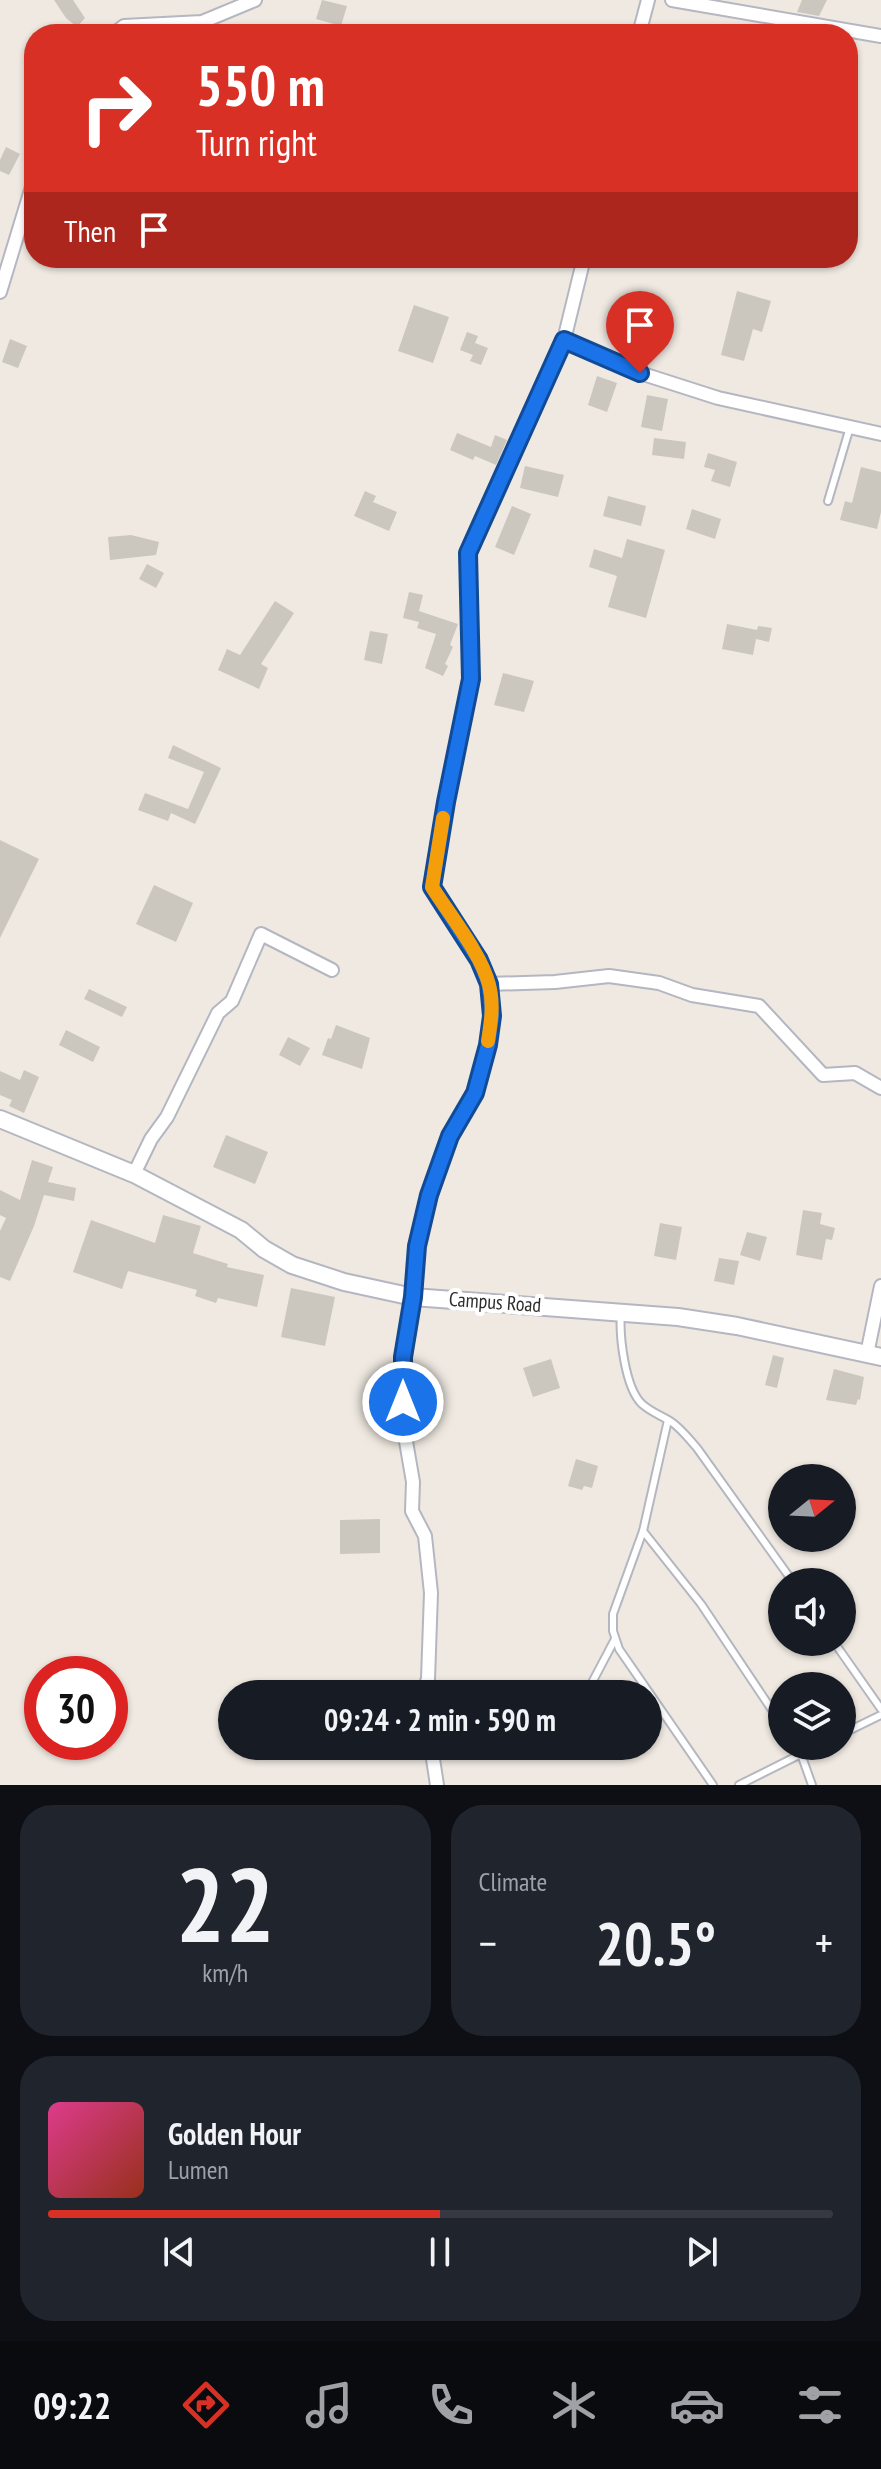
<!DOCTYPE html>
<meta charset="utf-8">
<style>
:root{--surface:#171b24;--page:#20242c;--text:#f1f3f6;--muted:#9ea1a6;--line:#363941;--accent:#d93025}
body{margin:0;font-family:"PT Sans Narrow",sans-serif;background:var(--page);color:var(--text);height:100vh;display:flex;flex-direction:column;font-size:30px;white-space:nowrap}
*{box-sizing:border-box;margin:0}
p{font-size:26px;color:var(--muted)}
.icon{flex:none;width:44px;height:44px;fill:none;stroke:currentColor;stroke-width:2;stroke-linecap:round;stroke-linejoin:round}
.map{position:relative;height:1785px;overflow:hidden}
.sheet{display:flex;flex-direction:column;gap:20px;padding:20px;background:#0d0f14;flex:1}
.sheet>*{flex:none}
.hud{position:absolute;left:24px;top:24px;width:834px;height:244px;border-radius:32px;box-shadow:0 2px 6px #0004;background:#d93025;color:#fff;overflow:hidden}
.needle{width:52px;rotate:72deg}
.fabs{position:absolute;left:768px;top:1464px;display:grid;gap:16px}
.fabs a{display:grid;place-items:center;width:88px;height:88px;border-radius:50%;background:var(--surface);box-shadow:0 2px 6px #0004;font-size:40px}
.speed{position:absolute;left:24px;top:1656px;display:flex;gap:16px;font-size:40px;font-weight:700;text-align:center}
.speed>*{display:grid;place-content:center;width:104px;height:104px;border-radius:50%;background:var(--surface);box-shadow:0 2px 6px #0004;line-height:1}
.speed .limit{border:12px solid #d22;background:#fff;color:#111}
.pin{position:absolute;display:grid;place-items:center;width:68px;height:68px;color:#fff;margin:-82px -34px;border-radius:50% 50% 50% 0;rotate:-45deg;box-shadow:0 0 8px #0007}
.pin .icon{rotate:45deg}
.me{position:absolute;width:88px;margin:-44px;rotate:0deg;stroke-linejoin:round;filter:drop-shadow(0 0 6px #0008)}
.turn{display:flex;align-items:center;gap:28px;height:168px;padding:0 40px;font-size:36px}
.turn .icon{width:104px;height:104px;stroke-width:2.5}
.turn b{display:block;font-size:56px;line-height:68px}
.then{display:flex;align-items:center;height:76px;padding:0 40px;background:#0003;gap:16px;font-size:30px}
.big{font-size:60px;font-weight:700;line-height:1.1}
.sheet .tile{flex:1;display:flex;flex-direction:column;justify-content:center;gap:12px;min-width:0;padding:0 28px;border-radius:32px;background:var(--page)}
.sheet .dial{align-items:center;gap:0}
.dial b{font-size:104px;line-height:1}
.song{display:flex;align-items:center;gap:24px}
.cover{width:96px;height:96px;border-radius:12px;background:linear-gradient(135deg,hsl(330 70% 55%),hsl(10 70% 35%))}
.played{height:8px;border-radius:4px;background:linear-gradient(90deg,var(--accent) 50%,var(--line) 50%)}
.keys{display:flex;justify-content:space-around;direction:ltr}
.heat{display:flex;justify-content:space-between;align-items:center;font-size:44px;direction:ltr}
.sheet .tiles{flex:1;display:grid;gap:20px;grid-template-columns:1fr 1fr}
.tile:last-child{grid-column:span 2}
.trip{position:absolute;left:218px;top:1680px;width:444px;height:80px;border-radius:40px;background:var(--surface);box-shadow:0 2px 6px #0004;font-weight:700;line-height:80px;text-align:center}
.dock{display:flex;height:128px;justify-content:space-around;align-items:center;background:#090b0e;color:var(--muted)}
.dock .icon{width:56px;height:56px}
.dock .selected{color:var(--accent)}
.dock b{font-size:36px;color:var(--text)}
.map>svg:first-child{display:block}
.building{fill:#cbc7bf}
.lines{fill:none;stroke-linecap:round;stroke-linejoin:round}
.service-casing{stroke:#b4b7c1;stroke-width:10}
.minor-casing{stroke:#b4b7c1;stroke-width:16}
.tertiary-casing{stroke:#b4b7c1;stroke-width:20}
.service{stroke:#fff;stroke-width:6}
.minor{stroke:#fff;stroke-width:12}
.tertiary{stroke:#fff;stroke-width:16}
.route-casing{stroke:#114b97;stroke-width:20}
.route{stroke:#1a73e8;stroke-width:14}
.slow{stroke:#f59e0b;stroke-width:14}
.labels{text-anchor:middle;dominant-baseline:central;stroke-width:8;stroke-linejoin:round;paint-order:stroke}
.street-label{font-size:20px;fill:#2e2e2e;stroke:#fff}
</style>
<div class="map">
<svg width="881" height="1785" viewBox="0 0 881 1785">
<rect width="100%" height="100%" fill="#efe9e1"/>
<g class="building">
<polygon points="54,0 73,0 85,18 77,27 66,18"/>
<polygon points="322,0 347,6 341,26 316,19"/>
<polygon points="802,0 827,0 819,16 797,12"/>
<polygon points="6,147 20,154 9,175 0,171 0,160"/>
<polygon points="737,291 771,301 762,332 753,329 744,361 721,355"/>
<polygon points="414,305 449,317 433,363 398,351"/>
<polygon points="467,332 478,336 475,343 488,348 481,365 470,361 473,355 460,350"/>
<polygon points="10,339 27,346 18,368 2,362"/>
<polygon points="597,376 617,383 607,412 588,405"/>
<polygon points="647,395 668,399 662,431 641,427"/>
<polygon points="457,433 491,447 495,435 507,440 496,465 475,456 473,460 450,450"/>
<polygon points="654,438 686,442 684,459 652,455"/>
<polygon points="708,453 737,462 730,487 711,481 715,470 704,467"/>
<polygon points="525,466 564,475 558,497 520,488"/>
<polygon points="861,467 881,472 881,512 877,529 840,520 845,501 852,503"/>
<polygon points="365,491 376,496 373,502 397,512 389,531 354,516"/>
<polygon points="608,496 646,506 641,526 603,516"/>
<polygon points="512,506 531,514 514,555 495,547"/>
<polygon points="692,509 721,519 715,539 686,529"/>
<polygon points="131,535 159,542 156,555 110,560 108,537"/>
<polygon points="627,539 665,550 646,618 608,607 617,576 589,567 594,549 622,558"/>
<polygon points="147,564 164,573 156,588 139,579"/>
<polygon points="409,592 423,595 419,611 458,624 450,645 453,647 445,664 448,666 443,676 425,668 436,634 417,628 419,622 403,618"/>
<polygon points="275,601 294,613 261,664 268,668 259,689 218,670 227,649 240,655"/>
<polygon points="727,624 757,630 758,626 772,628 769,642 756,639 753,655 722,649"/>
<polygon points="370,631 388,634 382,664 364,660"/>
<polygon points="503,673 534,681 524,712 494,705"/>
<polygon points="173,745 221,768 195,824 171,813 168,821 138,810 145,793 188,809 204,772 168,758"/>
<polygon points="0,840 39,859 0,938"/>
<polygon points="154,885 193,903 176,942 136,924"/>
<polygon points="89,989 127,1007 122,1017 84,999"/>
<polygon points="336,1025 370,1038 362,1069 322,1055 328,1038 331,1039"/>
<polygon points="66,1030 100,1047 93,1062 59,1045"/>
<polygon points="288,1037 310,1048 300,1066 279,1055"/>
<polygon points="24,1070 39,1077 24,1113 9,1106 12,1100 0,1095 0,1071 20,1080"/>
<polygon points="226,1135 268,1152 255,1184 213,1167"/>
<polygon points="32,1160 53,1167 48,1182 76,1188 74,1201 44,1195 34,1226 10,1281 0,1277 0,1231 6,1218 0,1215 0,1190 20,1200"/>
<polygon points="803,1210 822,1213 820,1224 835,1228 832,1240 826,1239 822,1260 796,1255"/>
<polygon points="163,1215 201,1226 193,1253 228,1264 227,1267 264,1275 257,1307 218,1298 216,1303 195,1296 197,1290 128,1271 122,1289 73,1272 91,1220 155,1243"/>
<polygon points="660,1223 682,1227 676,1260 654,1256"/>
<polygon points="747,1232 767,1237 760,1261 740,1255"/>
<polygon points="719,1258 739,1261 734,1285 714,1281"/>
<polygon points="291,1288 335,1297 325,1346 281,1337"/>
<polygon points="773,1355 784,1358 777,1388 765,1385"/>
<polygon points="551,1359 560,1388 533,1397 523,1368"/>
<polygon points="834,1369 864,1377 860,1400 858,1399 856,1405 826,1400"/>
<polygon points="576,1459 598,1466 592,1488 584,1486 582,1490 568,1486"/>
<polygon points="380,1519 380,1553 340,1554 340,1520"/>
</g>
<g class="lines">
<defs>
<g id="service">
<polyline points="828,501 850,427"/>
<path d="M621,1312C619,1336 625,1388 642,1404C651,1412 660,1415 670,1421C681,1428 688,1438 697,1448L793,1582"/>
<polyline points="668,1420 643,1531 613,1614 613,1631 619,1649 713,1785"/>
<polyline points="643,1531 701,1604 782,1725"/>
<polyline points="834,1642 881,1709"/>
<polyline points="586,1694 615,1639"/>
<polyline points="842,1734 881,1715"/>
<polyline points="796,1746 801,1754 812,1785"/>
<polyline points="739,1785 817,1746"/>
</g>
<g id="minor">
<polyline points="672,0 881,36"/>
<polyline points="114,34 124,26 202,22 255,0"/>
<polyline points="639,34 648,0"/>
<polyline points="0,292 34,180"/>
<polyline points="564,340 640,373 718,398 881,434"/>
<polyline points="489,984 555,982 609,976 659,983 692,995 759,1006 823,1075 855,1073 881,1088"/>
<polyline points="134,1174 151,1139 167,1117 218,1013 232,1001 261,934 332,970"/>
<polyline points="867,1354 881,1286"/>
<polyline points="422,1694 428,1679 431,1593 425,1536 412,1511 413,1482 403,1424 403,1357 413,1297 417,1246 429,1195 450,1136 475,1093 488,1045 492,1016 489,984 479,960 432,887 446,802 471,679 468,553 564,340 584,258"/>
<polyline points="431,1746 437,1785"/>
</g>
<polyline id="tertiary" points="0,1119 134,1174 241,1230 264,1249 292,1265 344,1282 413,1297 678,1317 737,1326 881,1357"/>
</defs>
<use href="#service" class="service-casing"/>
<use href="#minor" class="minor-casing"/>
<use href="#tertiary" class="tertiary-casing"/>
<use href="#service" class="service"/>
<use href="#minor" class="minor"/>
<use href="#tertiary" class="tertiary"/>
</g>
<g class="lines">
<defs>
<polyline id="route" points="403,1402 403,1357 413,1297 417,1246 429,1195 450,1136 475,1093 488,1045 492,1016 489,984 479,960 432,887 446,802 471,679 468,553 564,340 640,373"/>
</defs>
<use href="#route" class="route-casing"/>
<use href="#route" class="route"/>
<path class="slow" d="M443,818L432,887C449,914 482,955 489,985C494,1003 491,1022 488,1041"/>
</g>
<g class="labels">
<g class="street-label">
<text transform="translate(495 1302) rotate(4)">Campus Road</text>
</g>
</g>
</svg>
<div class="fabs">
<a><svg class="needle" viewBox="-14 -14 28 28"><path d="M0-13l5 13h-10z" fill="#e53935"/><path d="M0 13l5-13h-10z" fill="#9ea1a6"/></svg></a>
<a><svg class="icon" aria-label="sound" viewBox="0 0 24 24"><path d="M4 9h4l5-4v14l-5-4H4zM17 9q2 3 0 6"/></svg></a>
<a><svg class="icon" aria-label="layers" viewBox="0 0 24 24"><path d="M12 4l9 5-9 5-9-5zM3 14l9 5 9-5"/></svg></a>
</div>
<div class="speed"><div class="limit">30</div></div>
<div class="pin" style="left:640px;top:373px;background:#d93025"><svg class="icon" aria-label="arrive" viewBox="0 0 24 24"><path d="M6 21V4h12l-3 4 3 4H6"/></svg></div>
<svg class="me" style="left:403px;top:1402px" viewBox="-20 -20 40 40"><circle r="17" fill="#1a73e8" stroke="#fff" stroke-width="3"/><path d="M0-11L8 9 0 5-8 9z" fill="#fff"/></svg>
<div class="trip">09:24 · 2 min · 590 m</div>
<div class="hud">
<div class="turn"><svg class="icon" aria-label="right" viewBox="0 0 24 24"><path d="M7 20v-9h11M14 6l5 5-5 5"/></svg><div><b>550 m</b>Turn right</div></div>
<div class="then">Then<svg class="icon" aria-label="arrive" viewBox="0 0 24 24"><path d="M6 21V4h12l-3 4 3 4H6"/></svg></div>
</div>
</div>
<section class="sheet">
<div class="tiles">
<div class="tile dial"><b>22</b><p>km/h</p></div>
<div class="tile"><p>Climate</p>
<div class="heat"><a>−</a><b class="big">20.5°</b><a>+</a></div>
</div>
<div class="tile">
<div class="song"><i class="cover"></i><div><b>Golden Hour</b><p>Lumen</p></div></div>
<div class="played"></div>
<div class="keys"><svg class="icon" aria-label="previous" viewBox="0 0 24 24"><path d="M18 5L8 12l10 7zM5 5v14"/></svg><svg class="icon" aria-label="pause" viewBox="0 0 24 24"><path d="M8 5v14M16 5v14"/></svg><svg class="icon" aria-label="next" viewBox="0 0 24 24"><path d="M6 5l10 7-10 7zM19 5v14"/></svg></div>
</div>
</div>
</section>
<nav class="dock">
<b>09:22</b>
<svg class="icon selected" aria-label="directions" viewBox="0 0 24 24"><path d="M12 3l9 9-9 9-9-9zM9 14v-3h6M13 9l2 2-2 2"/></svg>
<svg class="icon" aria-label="music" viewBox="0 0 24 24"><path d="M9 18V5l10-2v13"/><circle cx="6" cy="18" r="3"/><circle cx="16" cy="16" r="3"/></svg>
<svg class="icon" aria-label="phone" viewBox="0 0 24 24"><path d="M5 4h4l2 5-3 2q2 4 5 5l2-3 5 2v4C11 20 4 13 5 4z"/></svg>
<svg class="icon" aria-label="climate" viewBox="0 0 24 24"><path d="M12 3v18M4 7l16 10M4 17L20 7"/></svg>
<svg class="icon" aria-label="car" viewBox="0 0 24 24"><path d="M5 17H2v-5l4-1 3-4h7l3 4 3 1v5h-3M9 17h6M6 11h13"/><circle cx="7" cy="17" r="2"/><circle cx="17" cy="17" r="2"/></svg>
<svg class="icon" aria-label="filters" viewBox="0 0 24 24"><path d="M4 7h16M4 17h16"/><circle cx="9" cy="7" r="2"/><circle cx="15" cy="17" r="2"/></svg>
</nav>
